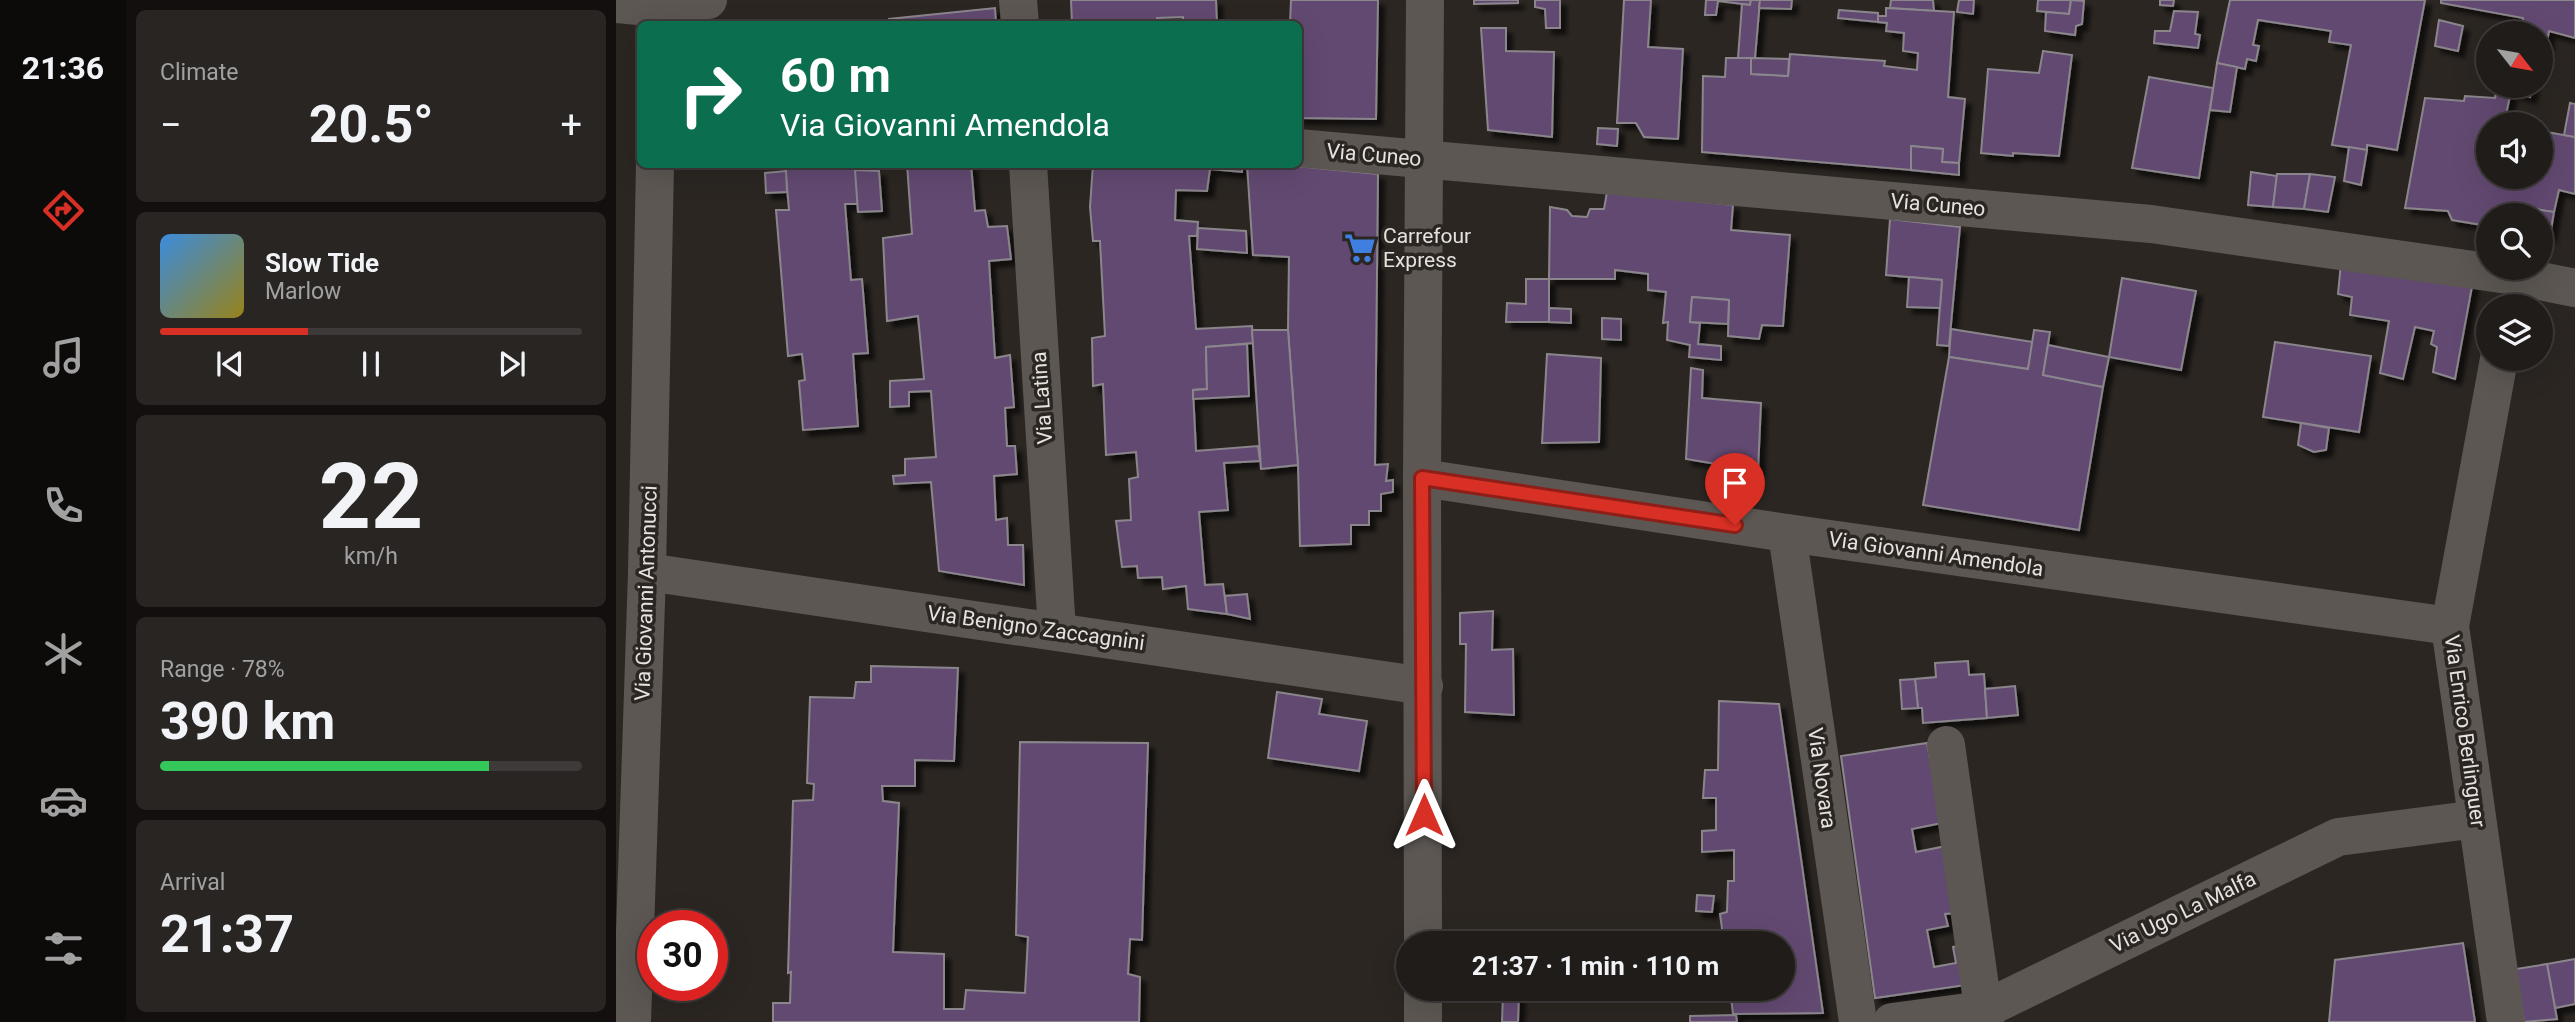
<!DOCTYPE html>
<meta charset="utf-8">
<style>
:root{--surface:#201c1a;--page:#282523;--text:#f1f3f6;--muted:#a2a1a2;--line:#3d3a39;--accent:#d93025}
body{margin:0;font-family:Roboto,sans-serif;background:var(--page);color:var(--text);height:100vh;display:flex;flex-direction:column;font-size:26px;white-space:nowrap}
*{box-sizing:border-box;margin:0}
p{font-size:23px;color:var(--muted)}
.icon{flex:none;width:38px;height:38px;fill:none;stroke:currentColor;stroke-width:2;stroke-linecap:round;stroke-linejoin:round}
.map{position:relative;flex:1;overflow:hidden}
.drawer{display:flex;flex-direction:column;gap:10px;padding:10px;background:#120f0e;width:490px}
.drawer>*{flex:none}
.top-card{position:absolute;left:21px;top:21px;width:665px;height:147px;border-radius:10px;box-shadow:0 7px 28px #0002,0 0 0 2px var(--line);background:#0b6e4f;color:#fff;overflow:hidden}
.needle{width:46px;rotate:121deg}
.tools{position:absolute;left:1860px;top:21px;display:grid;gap:14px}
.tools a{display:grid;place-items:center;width:77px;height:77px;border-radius:50%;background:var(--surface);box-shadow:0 7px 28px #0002,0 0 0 2px var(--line);font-size:35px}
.speed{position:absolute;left:21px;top:910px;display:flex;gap:14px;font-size:35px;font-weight:700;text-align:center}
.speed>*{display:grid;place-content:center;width:91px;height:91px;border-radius:50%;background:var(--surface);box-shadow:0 7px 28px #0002,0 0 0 2px var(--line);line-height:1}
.speed .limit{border:10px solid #d22;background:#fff;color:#111}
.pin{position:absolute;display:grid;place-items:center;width:60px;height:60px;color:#fff;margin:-72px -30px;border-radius:50% 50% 50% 0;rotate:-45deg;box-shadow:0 0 7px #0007}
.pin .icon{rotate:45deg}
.me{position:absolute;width:77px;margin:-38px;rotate:0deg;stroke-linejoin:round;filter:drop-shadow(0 0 5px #0008)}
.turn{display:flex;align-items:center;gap:24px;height:147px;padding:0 28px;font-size:32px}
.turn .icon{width:91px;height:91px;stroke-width:2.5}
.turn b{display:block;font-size:49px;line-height:60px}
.big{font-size:52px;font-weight:700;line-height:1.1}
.drawer .tile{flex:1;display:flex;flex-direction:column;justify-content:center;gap:10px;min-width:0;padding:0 24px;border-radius:10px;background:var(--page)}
.drawer .dial{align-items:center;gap:0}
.dial b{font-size:91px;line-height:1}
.song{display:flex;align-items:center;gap:21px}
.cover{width:84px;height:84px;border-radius:10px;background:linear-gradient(135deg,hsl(210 70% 55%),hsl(50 70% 35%))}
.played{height:7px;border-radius:4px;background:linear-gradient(90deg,var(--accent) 35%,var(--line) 35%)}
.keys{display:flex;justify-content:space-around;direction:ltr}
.heat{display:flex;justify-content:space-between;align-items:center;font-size:38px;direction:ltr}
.charge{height:10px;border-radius:5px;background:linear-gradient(90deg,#34c759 78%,var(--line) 0)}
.trip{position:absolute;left:780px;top:931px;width:399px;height:70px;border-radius:35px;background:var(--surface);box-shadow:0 7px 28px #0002,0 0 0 2px var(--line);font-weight:700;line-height:70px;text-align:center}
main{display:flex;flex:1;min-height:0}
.tab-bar{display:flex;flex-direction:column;width:126px;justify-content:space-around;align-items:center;background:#0d0b0a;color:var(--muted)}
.tab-bar .icon{width:49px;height:49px}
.tab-bar .selected{color:var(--accent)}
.tab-bar b{font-size:32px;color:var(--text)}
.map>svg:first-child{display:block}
.building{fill:#624871;stroke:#8a868c;stroke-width:2;filter:url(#shadow)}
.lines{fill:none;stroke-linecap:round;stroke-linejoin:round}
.minor{stroke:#5c5752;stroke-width:38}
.route-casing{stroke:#8d1f18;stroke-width:18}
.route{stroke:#d93025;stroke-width:12}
.labels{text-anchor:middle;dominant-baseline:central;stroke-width:7;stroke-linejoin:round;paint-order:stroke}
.street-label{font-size:21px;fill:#e5e2df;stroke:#2b2622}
.poi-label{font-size:21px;fill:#e5e2df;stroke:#2b2622;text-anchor:start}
</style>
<main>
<nav class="tab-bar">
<b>21:36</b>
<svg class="icon selected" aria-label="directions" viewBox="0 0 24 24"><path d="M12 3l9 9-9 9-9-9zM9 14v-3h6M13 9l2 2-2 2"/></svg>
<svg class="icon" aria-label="music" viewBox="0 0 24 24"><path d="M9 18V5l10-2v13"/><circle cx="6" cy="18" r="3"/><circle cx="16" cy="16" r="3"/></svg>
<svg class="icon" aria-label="phone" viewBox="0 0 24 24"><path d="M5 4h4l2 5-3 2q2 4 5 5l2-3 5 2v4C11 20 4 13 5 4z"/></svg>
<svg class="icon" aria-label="climate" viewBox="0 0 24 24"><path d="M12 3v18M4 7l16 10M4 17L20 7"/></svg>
<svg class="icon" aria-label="car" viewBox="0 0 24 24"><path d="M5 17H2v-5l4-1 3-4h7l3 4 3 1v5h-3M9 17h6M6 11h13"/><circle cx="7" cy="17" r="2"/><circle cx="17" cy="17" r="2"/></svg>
<svg class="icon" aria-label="filters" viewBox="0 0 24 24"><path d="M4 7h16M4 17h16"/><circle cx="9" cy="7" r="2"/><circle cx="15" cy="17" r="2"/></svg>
</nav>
<section class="drawer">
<div class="tile"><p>Climate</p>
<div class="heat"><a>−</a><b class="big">20.5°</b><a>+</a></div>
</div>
<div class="tile">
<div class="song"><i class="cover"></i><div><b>Slow Tide</b><p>Marlow</p></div></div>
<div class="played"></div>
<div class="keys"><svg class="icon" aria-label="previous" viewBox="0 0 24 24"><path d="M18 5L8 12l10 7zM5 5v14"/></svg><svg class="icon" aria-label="pause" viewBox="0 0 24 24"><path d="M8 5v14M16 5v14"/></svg><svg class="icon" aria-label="next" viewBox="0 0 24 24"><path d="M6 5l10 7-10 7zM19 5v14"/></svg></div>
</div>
<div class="tile dial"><b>22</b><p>km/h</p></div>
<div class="tile"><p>Range · 78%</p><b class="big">390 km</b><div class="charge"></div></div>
<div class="tile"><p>Arrival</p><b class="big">21:37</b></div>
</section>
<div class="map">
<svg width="1959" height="1022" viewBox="0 0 1959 1022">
<defs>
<filter id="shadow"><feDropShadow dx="6" dy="6" stdDeviation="2" flood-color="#0009"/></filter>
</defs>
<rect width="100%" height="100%" fill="#2b2622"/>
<g class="building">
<polygon points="455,0 600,0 601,24 567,24 567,17 541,18 541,24 456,24"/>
<polygon points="675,0 762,0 760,119 682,118 682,24 674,24"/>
<polygon points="858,0 902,0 902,3 858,4"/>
<polygon points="919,0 944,0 944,28 930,28 929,9 919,7"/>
<polygon points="1008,0 1035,0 1032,47 1067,49 1062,139 1028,137 1020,123 1001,123"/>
<polygon points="1090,0 1135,0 1134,5 1102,1 1100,15 1089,15"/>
<polygon points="1135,0 1144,0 1139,58 1122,58 1126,4 1134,5"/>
<polygon points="1144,0 1176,0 1175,9 1143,8"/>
<polygon points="1275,0 1317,0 1318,11 1274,8"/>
<polygon points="1343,0 1358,0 1357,14 1341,12"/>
<polygon points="1422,0 1455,0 1453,14 1421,11"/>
<polygon points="1455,0 1468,1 1466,24 1460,26 1459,35 1429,31 1430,12 1453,14"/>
<polygon points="1544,0 1558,0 1557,6 1544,5"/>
<polygon points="1614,0 1809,0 1781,150 1751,145 1751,150 1716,145 1735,45 1713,42 1715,31 1642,20 1637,45 1643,46 1640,61 1631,59 1629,69 1601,63"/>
<polygon points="1825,0 1959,0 1959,38 1933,31 1926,69 1925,33 1905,33 1907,18 1825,3"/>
<polygon points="379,8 380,24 273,24 273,19"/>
<polygon points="1270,8 1338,12 1332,97 1349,99 1343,163 1326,162 1327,149 1295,146 1295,170 1086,152 1087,76 1109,77 1110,58 1135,58 1135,74 1172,76 1174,54 1269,61 1268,66 1301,70 1302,53 1287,51 1288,33 1270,31 1271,23 1262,22 1262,16 1270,16"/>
<polygon points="1223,10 1262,13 1262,22 1222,18"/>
<polygon points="1558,11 1582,12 1579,34 1584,35 1582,48 1538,43 1539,31 1554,31"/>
<polygon points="1823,20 1847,26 1842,51 1819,46"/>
<polygon points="865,28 890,28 890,51 938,52 936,137 872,130"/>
<polygon points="1427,51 1456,55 1443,156 1397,153 1397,156 1365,153 1372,69 1423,73"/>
<polygon points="1135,58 1173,59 1172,76 1135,74"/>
<polygon points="1601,63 1621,67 1614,112 1594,110"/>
<polygon points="1533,77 1597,88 1583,178 1516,168"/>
<polygon points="1881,86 1917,86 1914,97 1895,91 1890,115 1898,124 1872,124 1872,177 1925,177 1925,131 1959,137 1959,194 1943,190 1938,212 1898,206 1897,215 1872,215 1872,226 1836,220 1832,211 1789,208 1809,98 1848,101 1849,96 1879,98"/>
<polygon points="1954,103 1959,104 1959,137 1948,135"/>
<polygon points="982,128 1002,129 1001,146 981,144"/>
<polygon points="1295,146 1327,149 1326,162 1343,163 1343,175 1295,170"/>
<polygon points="1733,147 1751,150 1745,185 1728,181"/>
<polygon points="169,164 239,164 242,204 229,204 235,280 246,279 252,353 237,354 242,426 187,430 183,381 189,380 186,354 172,356 160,210 173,210"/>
<polygon points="291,164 355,164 359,211 369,210 372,227 391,226 395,259 373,261 379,358 394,355 398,407 389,408 391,446 399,446 401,474 378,476 380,520 391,518 392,545 407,545 408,585 323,571 315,482 278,484 277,476 289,475 289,459 320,457 315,391 293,392 293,406 274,407 274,381 308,379 302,316 271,321 267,238 296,234"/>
<polygon points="477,164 626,164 626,172 594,169 591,191 560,190 559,220 582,222 581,236 573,236 580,329 636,326 637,343 590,347 591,389 577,390 580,451 642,446 644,461 608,463 612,510 583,512 589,585 607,584 611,614 572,609 570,586 547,589 546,577 522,578 521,566 506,567 500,521 515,520 513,479 522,477 520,452 490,455 487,384 477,386 476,338 489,336 484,241 477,241 474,207"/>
<polygon points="631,164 660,164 762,174 759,465 772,464 770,481 777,480 777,492 765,494 765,511 753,511 753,525 735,525 735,544 684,546 682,465 672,330 673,257 637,255"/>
<polygon points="239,170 263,171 266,211 242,212"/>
<polygon points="170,171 171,192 150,193 149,173"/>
<polygon points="1635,172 1661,176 1657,207 1632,205"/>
<polygon points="1661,174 1694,174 1688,209 1657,207"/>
<polygon points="1694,174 1719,177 1712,212 1688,209"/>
<polygon points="991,192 1117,205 1115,230 1174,235 1167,326 1146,325 1143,339 1112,336 1113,300 1076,297 1074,322 1084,323 1082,344 1105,346 1105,360 1073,357 1074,345 1051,340 1052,322 1047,323 1050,292 1032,290 1032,274 999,270 999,279 933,279 934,207 951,210 956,216 971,217 974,209 988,209"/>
<polygon points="1898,206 1938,212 1934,236 1925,234 1925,215 1897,215"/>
<polygon points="1274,219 1344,227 1333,346 1321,345 1326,280 1270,275"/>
<polygon points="582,228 630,231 631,253 581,249"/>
<polygon points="1725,263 1857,281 1839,379 1817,372 1821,347 1815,344 1818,331 1799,327 1787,379 1764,373 1773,321 1734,315 1736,297 1722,294"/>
<polygon points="1293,277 1326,280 1324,308 1291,307"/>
<polygon points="1506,278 1580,291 1565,370 1493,357"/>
<polygon points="910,279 933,279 933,322 890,322 891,303 910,304"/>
<polygon points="1076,297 1113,300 1112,324 1074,322"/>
<polygon points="933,308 955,309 955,323 933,322"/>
<polygon points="986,318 1005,319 1005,340 986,339"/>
<polygon points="1335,329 1417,342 1412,369 1333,357"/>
<polygon points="636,330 672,330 682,465 645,469"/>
<polygon points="1418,330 1434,332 1427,375 1487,387 1463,530 1307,505 1333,357 1412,369"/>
<polygon points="1659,342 1755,356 1743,432 1647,417"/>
<polygon points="631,344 633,396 577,399 577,390 591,389 590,347"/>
<polygon points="1432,345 1493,357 1487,387 1427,375"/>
<polygon points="931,354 985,358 983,442 926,443"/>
<polygon points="1075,368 1087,370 1086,398 1145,403 1142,471 1070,459"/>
<polygon points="1685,423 1713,428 1710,450 1698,452 1682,445"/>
<polygon points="631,594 634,619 611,614 609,596"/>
<polygon points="877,611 876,650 897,649 898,715 849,712 850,644 844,644 844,613"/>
<polygon points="1352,661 1353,675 1368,674 1371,718 1307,723 1306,708 1302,708 1299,679 1320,677 1319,663"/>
<polygon points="255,666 342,668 338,761 299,760 299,786 266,786 267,801 283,803 277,952 328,954 328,1009 348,1009 350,990 409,993 412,937 400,935 404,742 532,743 526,940 514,939 512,974 524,977 523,1022 157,1022 157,1003 174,1003 175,972 172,973 177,801 197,800 198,784 191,783 194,697 238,698 240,682 255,682"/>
<polygon points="1299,679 1302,708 1286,709 1284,680"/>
<polygon points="1399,686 1402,715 1371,718 1369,689"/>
<polygon points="661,692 706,699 703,714 751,721 743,771 652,758"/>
<polygon points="1103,701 1163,704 1207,1013 1117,1014 1114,989 1167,989 1167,943 1108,943 1104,914 1111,912 1112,881 1118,881 1118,850 1086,852 1086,831 1100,830 1100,798 1087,798 1089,770 1102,770"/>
<polygon points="1311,743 1326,823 1296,829 1300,852 1330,846 1342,913 1329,914 1332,926 1311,930 1318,967 1340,963 1337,947 1349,944 1357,984 1259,998 1225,756"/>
<polygon points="1081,895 1098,896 1096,912 1080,911"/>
<polygon points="1847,943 1859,1022 1713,1022 1719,960"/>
<polygon points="1959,959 1959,1004 1939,1008 1931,964"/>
<polygon points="1931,964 1941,1019 1908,1022 1900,969"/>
<polygon points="887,993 903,994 902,1022 886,1022"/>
<polygon points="1120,1015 1121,1022 1074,1022 1074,1016"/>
</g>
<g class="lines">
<g class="minor">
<polyline points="402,0 404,24"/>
<polyline points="0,4 43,8 92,0"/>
<polyline points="682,148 1535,224 1899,276 1959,288"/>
<polyline points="412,164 441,631"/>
<polyline points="1883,359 1834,626 1890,1022"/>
<polyline points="806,478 1171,533 1834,626"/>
<polyline points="1171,533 1242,1022"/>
<polyline points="31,572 808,686"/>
<polyline points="1330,745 1369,1022"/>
<polyline points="807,943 806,478 809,0"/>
<polyline points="16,1022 31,572 39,164"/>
<polyline points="807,1022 807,989"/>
<polyline points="1276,1022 1367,1010 1722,837 1861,819"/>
</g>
</g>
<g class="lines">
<defs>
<polyline id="route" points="808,815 806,478 1119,525"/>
</defs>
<use href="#route" class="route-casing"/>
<use href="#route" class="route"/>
</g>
<defs>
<symbol id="supermarket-bare" viewBox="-9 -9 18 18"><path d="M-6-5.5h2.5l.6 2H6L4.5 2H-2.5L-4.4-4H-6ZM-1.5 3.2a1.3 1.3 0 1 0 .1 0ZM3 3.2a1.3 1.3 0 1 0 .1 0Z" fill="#3f7fe0" stroke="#2b2622" stroke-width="2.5" paint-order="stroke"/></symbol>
</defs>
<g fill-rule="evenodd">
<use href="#supermarket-bare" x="722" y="226" width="44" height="44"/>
</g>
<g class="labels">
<g class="street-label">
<text transform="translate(758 155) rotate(5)">Via Cuneo</text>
<text transform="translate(1322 205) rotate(5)">Via Cuneo</text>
<text transform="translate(426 398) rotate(-94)">Via Latina</text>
<text transform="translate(1320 554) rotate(8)">Via Giovanni Amendola</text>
<text transform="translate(30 593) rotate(-88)">Via Giovanni Antonucci</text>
<text transform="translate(420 628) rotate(8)">Via Benigno Zaccagnini</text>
<text transform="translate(1849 731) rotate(82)">Via Enrico Berlinguer</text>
<text transform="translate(1206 778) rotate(82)">Via Novara</text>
<text transform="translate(1567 912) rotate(-26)">Via Ugo La Malfa</text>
</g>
<g class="poi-label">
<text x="767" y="236">Carrefour<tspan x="767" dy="24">Express</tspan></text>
</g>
</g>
</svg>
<div class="tools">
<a><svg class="needle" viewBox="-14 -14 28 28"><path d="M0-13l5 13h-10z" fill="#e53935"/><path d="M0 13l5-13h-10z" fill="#a2a1a2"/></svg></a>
<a><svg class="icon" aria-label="sound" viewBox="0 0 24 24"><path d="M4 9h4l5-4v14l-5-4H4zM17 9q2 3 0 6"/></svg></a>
<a><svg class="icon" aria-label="search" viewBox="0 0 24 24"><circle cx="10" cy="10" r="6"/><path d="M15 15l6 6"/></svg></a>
<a><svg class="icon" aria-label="layers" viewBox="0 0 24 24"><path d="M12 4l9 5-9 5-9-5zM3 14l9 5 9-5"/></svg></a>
</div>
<div class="speed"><div class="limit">30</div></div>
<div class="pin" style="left:1119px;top:525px;background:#d93025"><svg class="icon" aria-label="arrive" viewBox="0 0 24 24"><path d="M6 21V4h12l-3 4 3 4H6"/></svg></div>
<svg class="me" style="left:808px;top:815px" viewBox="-20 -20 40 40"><path d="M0-17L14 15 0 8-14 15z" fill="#d93025" stroke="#fff" stroke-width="4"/></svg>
<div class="trip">21:37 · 1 min · 110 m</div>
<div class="top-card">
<div class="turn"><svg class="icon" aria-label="right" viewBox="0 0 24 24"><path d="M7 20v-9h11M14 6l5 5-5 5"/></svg><div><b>60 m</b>Via Giovanni Amendola</div></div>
</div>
</div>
</main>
